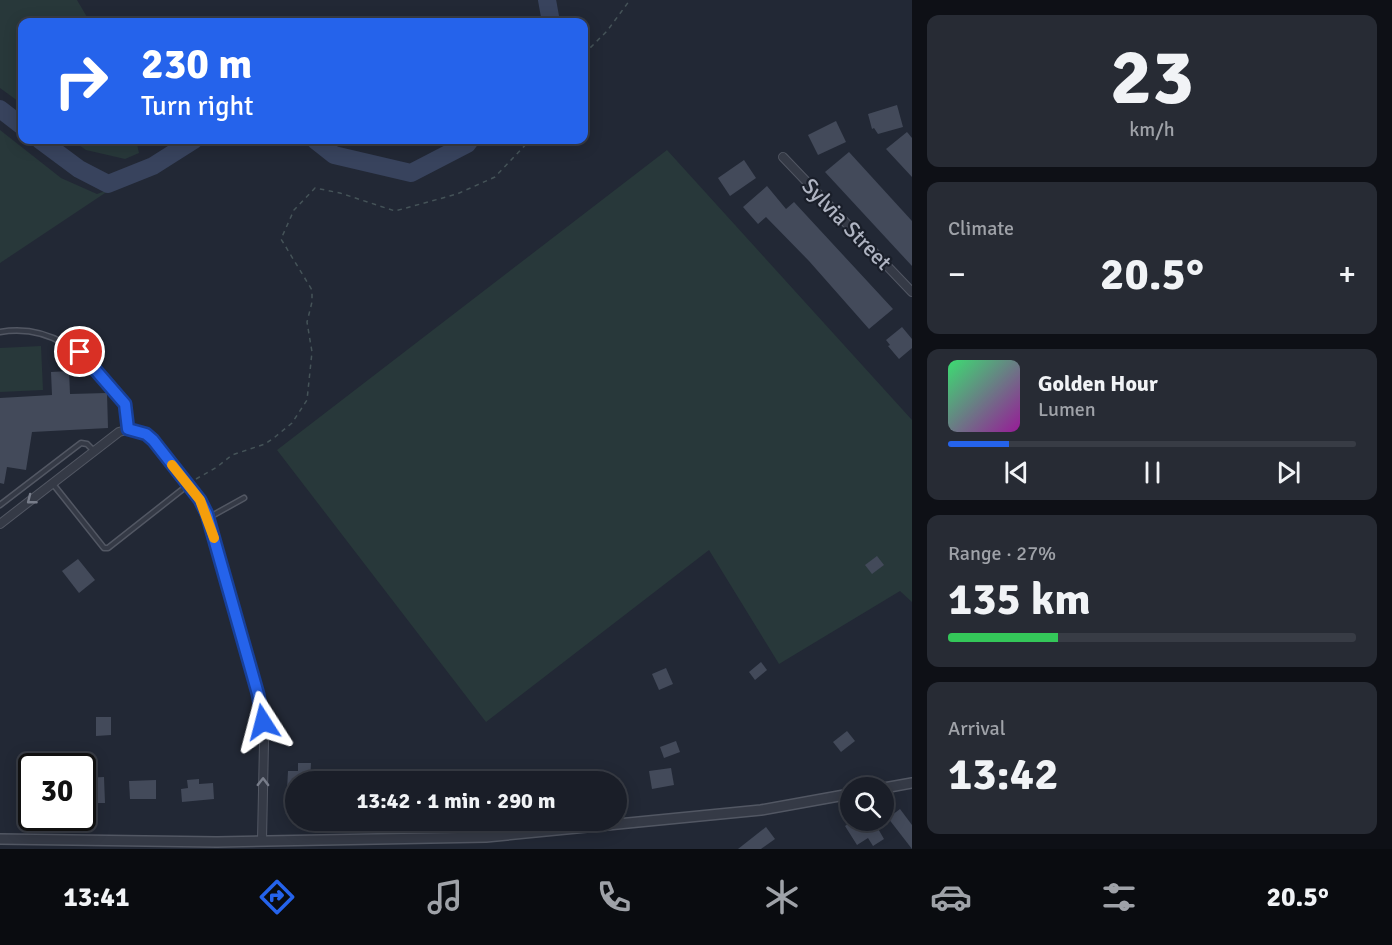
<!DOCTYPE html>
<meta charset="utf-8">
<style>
:root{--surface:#1a1e28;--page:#272b34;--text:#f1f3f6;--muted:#9fa2a8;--line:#383c45;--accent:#2563eb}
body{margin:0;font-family:Signika,sans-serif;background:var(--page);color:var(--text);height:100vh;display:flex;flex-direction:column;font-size:22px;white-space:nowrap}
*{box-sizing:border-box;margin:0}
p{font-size:20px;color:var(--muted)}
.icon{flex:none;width:33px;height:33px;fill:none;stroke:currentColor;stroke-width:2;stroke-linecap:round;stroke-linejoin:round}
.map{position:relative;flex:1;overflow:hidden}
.panel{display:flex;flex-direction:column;gap:15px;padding:15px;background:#0e1016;width:480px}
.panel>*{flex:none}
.guide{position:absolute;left:18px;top:18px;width:570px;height:126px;border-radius:12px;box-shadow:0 3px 15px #0003,0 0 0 2px var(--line);background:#2563eb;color:#fff;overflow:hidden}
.tools{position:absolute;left:840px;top:777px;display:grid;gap:12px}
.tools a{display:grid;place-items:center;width:54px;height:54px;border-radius:50%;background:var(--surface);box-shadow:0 3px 15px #0003,0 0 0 2px var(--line);font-size:30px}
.speed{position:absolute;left:18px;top:753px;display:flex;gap:12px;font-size:30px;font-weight:700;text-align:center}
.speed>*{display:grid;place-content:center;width:78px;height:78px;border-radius:50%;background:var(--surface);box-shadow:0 3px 15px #0003,0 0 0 2px var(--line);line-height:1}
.speed .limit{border:3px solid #111;border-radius:9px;background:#fff;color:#111}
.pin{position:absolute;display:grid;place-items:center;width:51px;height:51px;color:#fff;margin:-26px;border:3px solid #fff;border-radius:50%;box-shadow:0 2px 6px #0007}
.me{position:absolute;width:66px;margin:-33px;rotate:351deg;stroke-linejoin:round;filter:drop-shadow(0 0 4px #0008)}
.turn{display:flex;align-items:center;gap:21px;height:126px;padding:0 24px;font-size:27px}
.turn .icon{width:78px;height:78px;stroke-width:2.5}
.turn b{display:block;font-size:42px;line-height:51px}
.big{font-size:45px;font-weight:700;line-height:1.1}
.panel .widget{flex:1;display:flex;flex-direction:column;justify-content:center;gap:9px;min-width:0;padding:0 21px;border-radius:12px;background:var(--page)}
.panel .dial{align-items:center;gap:0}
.dial b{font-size:78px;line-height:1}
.song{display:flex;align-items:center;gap:18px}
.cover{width:72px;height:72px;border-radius:9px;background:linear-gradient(135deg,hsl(140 70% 55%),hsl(300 70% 35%))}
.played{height:6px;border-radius:3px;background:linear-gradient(90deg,var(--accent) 15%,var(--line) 15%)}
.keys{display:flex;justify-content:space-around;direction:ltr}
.heat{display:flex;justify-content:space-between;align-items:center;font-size:33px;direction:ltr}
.charge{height:9px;border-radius:4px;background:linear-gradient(90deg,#34c759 27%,var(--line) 0)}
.trip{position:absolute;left:285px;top:771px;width:342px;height:60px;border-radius:30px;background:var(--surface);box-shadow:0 3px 15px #0003,0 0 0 2px var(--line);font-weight:700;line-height:60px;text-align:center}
.tab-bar{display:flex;height:96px;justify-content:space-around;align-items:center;background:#0a0c10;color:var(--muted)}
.tab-bar .icon{width:42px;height:42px}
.tab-bar .on{color:var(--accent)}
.tab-bar b{font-size:27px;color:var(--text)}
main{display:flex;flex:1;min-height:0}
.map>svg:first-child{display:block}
.green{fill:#28383a}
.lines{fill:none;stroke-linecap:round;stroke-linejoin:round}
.river{stroke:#38435d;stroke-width:18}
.building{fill:#434a5a}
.service-casing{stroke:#525763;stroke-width:7}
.minor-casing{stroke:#525763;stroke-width:10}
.tertiary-casing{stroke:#525763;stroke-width:12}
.path{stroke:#455358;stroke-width:1.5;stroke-dasharray:4.5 4.5;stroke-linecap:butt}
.service{stroke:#353a46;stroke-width:4}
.minor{stroke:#353a46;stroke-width:8}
.tertiary{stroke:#353a46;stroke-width:9}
.oneway{stroke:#787d8a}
.route-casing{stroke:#184099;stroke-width:15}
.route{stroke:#2563eb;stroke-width:10}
.slow{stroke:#f59e0b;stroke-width:10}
.labels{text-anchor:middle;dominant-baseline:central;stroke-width:4.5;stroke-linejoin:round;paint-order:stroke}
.street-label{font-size:22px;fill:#afb4c2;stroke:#1a1f2a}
</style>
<main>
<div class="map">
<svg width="912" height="849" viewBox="0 0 912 849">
<rect width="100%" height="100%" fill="#222835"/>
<g class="green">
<polygon points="0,0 77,0 90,22 22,22 22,104 0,88"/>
<polygon points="0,130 61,178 97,194 111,189 0,263"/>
<polygon points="72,140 136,140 139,153 125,159 86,150"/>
<polygon points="667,150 912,420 912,602 900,591 779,664 709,550 486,722 277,450"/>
<polygon points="41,346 43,390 0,392 0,348"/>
</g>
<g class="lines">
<g class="river">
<polyline points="547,0 551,22"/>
<polyline points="0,109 22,126"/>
<polyline points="40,140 79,169 108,184 153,166 194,140"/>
<polyline points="315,140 334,155 411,173 467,144 470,140"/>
</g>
</g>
<g class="building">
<polygon points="897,105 903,127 878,134 874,128 872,129 868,114"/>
<polygon points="836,121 846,142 818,155 808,135"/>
<polygon points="907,132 912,138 912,177 886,149"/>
<polygon points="849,152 912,221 912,266 825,172"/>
<polygon points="744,160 756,178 730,196 718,178"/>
<polygon points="767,186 786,209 794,202 893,309 869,329 809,261 766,217 758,224 743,207"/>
<polygon points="902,327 912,339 912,348 899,359 888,346 890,345 886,340"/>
<polygon points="69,371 70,394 107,393 108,428 32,432 26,470 7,467 4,484 0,483 0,398 52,395 51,372"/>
<polygon points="877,556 884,565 872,574 865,565"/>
<polygon points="78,559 95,580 79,593 62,571"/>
<polygon points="761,662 767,670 755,680 749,672"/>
<polygon points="666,668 673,684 659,690 652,674"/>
<polygon points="96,717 111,717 111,735 96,736"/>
<polygon points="847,731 855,741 841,752 833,742"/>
<polygon points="676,741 680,752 664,758 660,747"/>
<polygon points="298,763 311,763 310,782 296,782 296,790 287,790 288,771 298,771"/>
<polygon points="671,768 674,785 652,789 649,771"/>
<polygon points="355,771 355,782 329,782 328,773"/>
<polygon points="104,777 105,803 94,803 94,799 82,799 82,778"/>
<polygon points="24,778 32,778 32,803 26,803"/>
<polygon points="199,779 199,784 213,783 214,799 182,802 181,789 188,788 187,780"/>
<polygon points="156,780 156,799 130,799 129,781"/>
<polygon points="900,809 912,825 912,849 888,818"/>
<polygon points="854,820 873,820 884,839 873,846 868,838 857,845 845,826"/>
<polygon points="766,827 775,839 761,849 738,849"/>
</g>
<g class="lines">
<defs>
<g id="service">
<path d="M0,332C46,324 81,349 108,383C122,400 128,406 128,429"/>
<polyline points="53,484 104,548 108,548 188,485"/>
<polyline points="0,505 81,443 87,444 93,450"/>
<polyline points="208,518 244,498"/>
<polyline points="451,778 453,782"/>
<polyline points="460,837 460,820"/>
</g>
<g id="minor">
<polyline points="783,157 912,292"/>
<path d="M0,524L119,432C128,429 138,429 146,434C161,444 200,497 207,514L258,694L264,742L262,840"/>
</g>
<g id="tertiary">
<polyline points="884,788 912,783"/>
<polyline points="0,839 217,842 486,837 761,810 850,794"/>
</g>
</defs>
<use href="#service" class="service-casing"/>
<use href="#minor" class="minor-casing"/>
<use href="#tertiary" class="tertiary-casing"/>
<g class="path">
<polyline points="584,54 607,31 630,0"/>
<polyline points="196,479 217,467 232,455 265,444 275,437 292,423 307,400 312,352 307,322 312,302 312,290 281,239 294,210 315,188 340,193 395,211 457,194 495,177 530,140"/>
</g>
<use href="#service" class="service"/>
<use href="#minor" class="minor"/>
<use href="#tertiary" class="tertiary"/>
</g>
<defs><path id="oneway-chevron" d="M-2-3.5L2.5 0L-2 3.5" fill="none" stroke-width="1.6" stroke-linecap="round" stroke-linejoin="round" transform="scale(1.5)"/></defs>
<g class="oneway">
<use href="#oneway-chevron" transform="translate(31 500) rotate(142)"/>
<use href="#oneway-chevron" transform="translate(263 782) rotate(-89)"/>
</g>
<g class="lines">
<defs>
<polyline id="route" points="80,352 125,404 128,429 146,434 153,440 200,500 207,514 258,694 263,722"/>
</defs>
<use href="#route" class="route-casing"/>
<use href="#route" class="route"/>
<polyline class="slow" points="172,465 200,500 214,538"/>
</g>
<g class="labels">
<g class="street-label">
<text transform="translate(847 224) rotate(46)">Sylvia Street</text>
</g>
</g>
</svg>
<div class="tools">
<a><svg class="icon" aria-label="search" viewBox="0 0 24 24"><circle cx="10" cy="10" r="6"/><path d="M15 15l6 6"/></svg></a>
</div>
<div class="speed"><div class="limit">30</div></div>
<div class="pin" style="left:80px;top:352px;background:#d93025"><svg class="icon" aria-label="arrive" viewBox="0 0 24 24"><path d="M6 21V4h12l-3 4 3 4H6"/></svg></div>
<svg class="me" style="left:263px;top:722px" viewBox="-20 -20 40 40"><path d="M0-17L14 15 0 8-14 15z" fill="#2563eb" stroke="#fff" stroke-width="4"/></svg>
<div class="trip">13:42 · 1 min · 290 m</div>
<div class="guide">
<div class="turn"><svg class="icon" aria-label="right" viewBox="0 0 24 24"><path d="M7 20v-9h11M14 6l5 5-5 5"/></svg><div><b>230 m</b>Turn right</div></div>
</div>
</div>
<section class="panel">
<div class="widget dial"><b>23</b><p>km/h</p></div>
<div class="widget"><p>Climate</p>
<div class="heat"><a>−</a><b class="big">20.5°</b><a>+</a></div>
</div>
<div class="widget">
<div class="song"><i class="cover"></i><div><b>Golden Hour</b><p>Lumen</p></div></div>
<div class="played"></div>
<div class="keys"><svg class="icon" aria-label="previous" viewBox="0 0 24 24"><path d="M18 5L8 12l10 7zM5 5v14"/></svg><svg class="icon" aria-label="pause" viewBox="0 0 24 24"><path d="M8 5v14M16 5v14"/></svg><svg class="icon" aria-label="next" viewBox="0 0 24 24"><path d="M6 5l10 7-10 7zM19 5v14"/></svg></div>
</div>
<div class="widget"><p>Range · 27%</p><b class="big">135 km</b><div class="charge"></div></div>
<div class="widget"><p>Arrival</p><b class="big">13:42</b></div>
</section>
</main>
<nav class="tab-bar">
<b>13:41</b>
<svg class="icon on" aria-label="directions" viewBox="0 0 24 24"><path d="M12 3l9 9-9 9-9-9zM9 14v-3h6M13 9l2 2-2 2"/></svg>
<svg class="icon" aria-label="music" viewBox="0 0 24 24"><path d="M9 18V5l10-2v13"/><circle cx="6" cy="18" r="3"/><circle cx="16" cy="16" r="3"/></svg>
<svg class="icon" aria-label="phone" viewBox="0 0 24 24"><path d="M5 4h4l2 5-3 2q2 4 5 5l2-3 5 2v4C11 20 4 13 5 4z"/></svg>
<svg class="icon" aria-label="climate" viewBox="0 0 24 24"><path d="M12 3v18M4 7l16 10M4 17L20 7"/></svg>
<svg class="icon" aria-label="car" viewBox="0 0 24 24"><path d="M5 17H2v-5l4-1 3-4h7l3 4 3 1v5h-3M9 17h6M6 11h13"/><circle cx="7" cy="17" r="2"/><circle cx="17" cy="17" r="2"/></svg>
<svg class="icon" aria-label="filters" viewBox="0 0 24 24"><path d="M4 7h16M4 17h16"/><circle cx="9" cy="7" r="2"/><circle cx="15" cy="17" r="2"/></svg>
<b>20.5°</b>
</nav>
